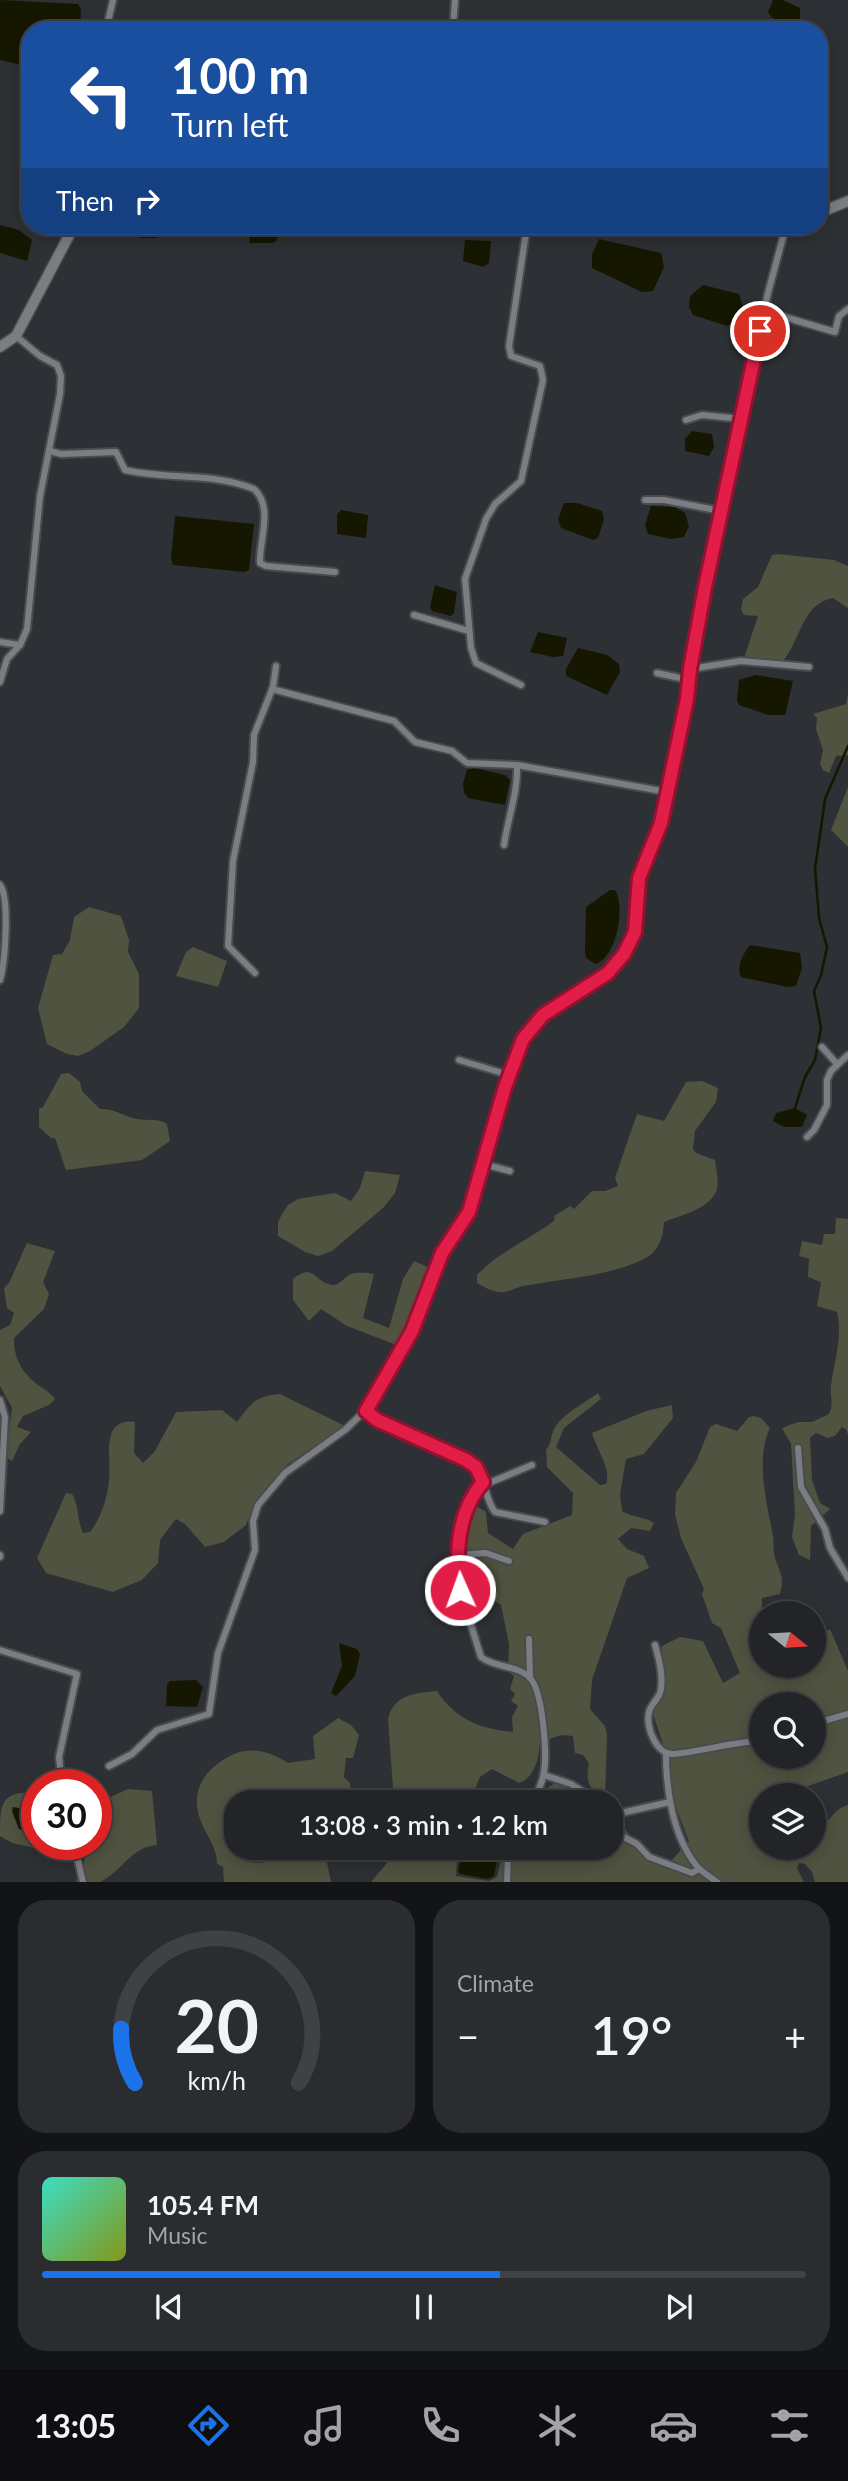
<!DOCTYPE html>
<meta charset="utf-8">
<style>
:root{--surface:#222427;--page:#2a2c2f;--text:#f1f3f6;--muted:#a2a4a7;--line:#3f4144;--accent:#1a73e8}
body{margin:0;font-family:Lato,sans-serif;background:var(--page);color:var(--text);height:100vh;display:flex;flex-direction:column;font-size:26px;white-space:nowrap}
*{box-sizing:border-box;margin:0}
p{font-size:23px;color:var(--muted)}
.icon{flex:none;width:38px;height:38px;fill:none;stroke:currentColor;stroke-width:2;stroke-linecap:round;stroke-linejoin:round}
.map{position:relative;height:1882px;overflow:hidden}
.sheet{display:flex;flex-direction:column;gap:18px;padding:18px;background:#131415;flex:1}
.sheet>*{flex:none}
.guide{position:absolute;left:21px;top:21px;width:807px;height:214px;border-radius:28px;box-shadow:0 4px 18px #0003,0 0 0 2px var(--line);background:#1a4fa0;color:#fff;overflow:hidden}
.needle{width:46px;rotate:108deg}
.tools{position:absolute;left:749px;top:1601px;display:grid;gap:14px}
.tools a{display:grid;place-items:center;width:77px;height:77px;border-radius:50%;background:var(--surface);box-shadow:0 4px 18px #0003,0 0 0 2px var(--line);font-size:35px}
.speed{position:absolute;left:21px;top:1769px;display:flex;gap:14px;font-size:35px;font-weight:700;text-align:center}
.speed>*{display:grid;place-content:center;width:91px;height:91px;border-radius:50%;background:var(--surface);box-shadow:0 4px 18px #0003,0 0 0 2px var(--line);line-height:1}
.speed .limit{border:10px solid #d22;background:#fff;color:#111}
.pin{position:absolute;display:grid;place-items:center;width:60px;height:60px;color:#fff;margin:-30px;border:4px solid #fff;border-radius:50%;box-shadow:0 2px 7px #0007}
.me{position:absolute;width:77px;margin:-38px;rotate:358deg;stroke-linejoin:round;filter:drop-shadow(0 0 5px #0008)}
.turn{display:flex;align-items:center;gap:24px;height:147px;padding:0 35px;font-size:32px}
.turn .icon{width:91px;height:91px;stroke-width:2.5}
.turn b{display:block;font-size:49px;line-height:60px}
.then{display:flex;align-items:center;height:66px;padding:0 35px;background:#0003;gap:14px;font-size:26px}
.big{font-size:52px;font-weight:600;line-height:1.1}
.sheet .card{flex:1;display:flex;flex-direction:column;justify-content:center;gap:10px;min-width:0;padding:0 24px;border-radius:28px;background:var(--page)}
.sheet .dial{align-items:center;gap:0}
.dial svg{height:182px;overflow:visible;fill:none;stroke:var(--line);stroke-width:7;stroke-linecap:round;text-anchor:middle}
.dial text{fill:var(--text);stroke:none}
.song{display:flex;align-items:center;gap:21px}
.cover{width:84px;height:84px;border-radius:10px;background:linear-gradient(135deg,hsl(170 70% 55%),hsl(70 70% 35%))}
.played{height:7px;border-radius:4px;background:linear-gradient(90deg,var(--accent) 60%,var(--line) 60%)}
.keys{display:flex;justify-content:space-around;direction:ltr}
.heat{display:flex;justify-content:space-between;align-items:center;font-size:38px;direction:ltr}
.sheet .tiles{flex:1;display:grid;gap:18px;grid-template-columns:1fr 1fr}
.card:last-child{grid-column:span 2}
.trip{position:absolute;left:224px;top:1790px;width:399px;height:70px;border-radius:28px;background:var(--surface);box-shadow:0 4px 18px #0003,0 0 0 2px var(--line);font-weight:600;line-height:70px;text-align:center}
.menu{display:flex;height:112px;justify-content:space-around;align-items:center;background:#0e0e10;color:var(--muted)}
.menu .icon{width:49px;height:49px}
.menu .active{color:var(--accent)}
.menu b{font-size:32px;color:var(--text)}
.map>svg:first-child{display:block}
.green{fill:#505340;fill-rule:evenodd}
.water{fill:#151700}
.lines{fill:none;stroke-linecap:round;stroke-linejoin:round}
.stream{stroke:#151700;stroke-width:2.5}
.street-casing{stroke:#494b4e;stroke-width:10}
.secondary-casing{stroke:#494b4e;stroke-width:13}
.street{stroke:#7a7d82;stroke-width:6}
.secondary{stroke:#7a7d82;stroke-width:10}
.route-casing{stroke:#92132f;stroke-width:18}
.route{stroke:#e11d48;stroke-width:12}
</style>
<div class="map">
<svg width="848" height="1883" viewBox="0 0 848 1883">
<rect width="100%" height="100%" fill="#2d3034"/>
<g class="green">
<path d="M778,554L834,560L848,566V608L833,598C801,604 801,641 782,662L744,658L758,616L744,615L741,610L743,599L758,587L772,555Z"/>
<polygon points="848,693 848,755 836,756 829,773 823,770 820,764 823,750 816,729 817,718 813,714 846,704"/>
<polygon points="848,787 848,847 831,830"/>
<polygon points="89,907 121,916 129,940 128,952 139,974 139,1008 124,1027 90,1051 78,1056 67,1054 47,1044 38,1008 53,955 62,954 70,940 74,917"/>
<polygon points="193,947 227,961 218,987 176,976 186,952"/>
<path d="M69,1073L80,1082L82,1091L100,1109C114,1109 120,1114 133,1118C145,1122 157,1117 167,1124L170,1141L142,1160L66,1170L55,1138H51L39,1127V1109L43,1107L61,1074Z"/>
<path d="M702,1081L718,1088L716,1102L695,1131L693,1149L696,1153L715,1160C716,1168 719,1180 717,1189C711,1209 681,1215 664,1222C663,1236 660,1250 646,1258C612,1276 561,1279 523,1286C517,1287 509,1292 503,1292C494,1293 484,1287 477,1283V1275C500,1251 529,1240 555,1220L554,1216L570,1206L574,1209L592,1191H605L618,1186L615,1178L637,1114L664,1121L686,1082Z"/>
<polygon points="365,1171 400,1175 395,1193 384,1207 332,1251 318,1256 305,1252 278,1236 278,1222 282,1214 288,1205 298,1199 335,1193 351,1201 360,1188"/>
<path d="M836,1218L848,1219V1435L846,1429L842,1427L835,1436L828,1438L816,1433L810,1438L812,1480L820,1503L830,1509L811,1526L810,1560L799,1555L792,1537L795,1515L791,1444L782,1428L798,1422H812L829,1414C834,1403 830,1397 831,1386C834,1361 843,1337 837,1312L817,1306L821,1282L808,1277L809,1259L799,1256L802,1241L822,1245L824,1234H835Z"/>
<path d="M27,1243L55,1251L43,1282L49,1294L44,1309L14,1338C13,1353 20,1370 32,1380C40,1388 48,1389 55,1399L49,1405L23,1416L17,1427L31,1432L20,1444L12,1461L6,1457L12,1408L0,1386V1330L10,1325L14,1313L7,1308L4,1288L9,1283Z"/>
<path d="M414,1261L430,1268L429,1274L406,1335L399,1346L347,1326L321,1309L309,1321L293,1300V1279C314,1262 314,1282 332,1285C340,1286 345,1276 351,1274C359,1272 366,1273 374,1274L363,1318L389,1328L403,1279Z"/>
<path d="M598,1393L601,1399L564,1428L556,1447L600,1485L606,1484C612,1470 596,1448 592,1433L646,1411L672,1405L673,1418L644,1454L626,1459L620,1494L622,1511C633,1518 644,1516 654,1523L650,1531L631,1528L618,1539L627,1549L644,1556L649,1568L627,1578L592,1680L590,1709L605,1726L607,1735L605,1800C589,1790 585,1781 589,1763L583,1755L575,1753L573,1736L562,1735L540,1742C539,1757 535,1778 519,1783L492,1769L480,1777L470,1802H394L388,1719C394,1694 415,1693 437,1691C455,1719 480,1729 513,1732L512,1717L518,1706L511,1701L515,1694L510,1689L514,1676L508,1671L509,1644L501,1605C492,1599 475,1590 470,1581C457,1558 463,1526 473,1504L486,1512L488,1533L513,1549L523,1534L572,1515L573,1493L547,1467L546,1450C552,1443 550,1437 554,1429C562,1414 585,1403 598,1393Z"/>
<path d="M280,1394L345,1426L288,1464L255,1503L246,1525L224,1542L205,1547L185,1524L176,1519L160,1540L158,1563L142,1580L127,1586L113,1592L46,1573L37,1558L66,1493L72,1494C79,1504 77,1521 83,1533L90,1532C101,1518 107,1499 109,1481C112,1461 99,1417 135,1422L134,1453L143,1463L155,1451L176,1412L222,1410L237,1422C251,1403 256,1396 280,1394Z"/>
<path d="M754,1416L761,1418L770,1428C755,1459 767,1504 773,1536C774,1543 773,1551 775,1558C780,1574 785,1576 780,1594L762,1598L761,1666H814V1629L818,1635L830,1629L848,1671V1772L805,1787L801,1795L761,1796V1848H814V1827L817,1830C830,1823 833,1809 848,1805V1882H815L812,1872L805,1864L799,1863L797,1868L804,1882L370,1883L400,1848H458L456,1876L489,1881L497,1877L504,1848H611V1812L619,1817C625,1836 644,1845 657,1861L672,1860L689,1841L674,1803L668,1759L653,1714L662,1646L680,1637L703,1641L723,1683L740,1673L721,1628L712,1623L702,1594L704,1589L681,1538L675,1514L676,1493L696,1462L710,1427L716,1424L737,1431L749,1417ZM761,1704H814V1757H761Z"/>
<path d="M338,1718L351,1725L359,1735L353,1758H346L344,1777L350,1783L351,1793L367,1798L365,1802H270L268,1795L259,1797V1802H236V1848H244L246,1861C283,1871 287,1834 327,1863L331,1882H224L223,1867L217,1864C217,1852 212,1844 207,1834C188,1801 196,1775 228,1757C248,1745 270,1751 288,1763L315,1759L313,1736Z"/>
<polygon points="559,1781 597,1802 516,1802 524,1792 545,1789"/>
<path d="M37,1788V1844H96V1796L106,1799L128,1789L152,1791L157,1845C130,1847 122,1872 100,1882H76L78,1873L72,1856L12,1843L0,1836C0,1807 0,1791 31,1793Z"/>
</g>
<g class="water">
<polygon points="0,0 78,4 81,9 80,30 30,30 30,67 0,60"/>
<polygon points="773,0 783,0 800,8 800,21 794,24 772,18 768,12"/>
<polygon points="0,225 19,230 32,240 27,261 0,253"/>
<polygon points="115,226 160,226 157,238 143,238 115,233"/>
<polygon points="248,226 277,226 277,240 273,243 250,243"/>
<polygon points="599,239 661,253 664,267 653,291 642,292 592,268 592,254"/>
<polygon points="465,240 491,241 489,263 483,267 463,261"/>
<polygon points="703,285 739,294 744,309 738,322 727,326 693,315 689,307 690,296"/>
<polygon points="692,431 712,434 714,447 709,456 685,451 685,439"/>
<polygon points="564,503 577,503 602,511 604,519 598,538 593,540 561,528 558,519"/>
<polygon points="651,506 675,507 685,513 689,526 684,537 671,539 648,534 645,525"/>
<polygon points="341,510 368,515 366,538 337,534 337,514"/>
<polygon points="175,516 254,524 249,570 245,572 173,565 171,559"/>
<polygon points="435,585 457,592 454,613 451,616 432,611 430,607"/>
<polygon points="538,632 567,638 563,656 553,657 530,652"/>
<polygon points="578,648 607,655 619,664 620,672 607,695 566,676 566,669"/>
<polygon points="756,675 793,681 785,715 768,715 739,705 737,700 739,680"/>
<polygon points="475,768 505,775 510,780 505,805 468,798 464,793 463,784 467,770"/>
<path d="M610,890H615C626,907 616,959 595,964L586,958L585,952L586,907Z"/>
<path d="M750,945L800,953L802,968L796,986L787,987L741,977C736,967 743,954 750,945Z"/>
<polygon points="795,1108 807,1115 802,1127 784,1127 773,1121 776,1113"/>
<polygon points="339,1643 357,1649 360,1654 355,1676 336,1696 331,1693 342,1666"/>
<polygon points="196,1680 203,1687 197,1707 166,1706 167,1685 170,1681"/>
<polygon points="13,1807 37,1811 37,1834 19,1829 12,1811"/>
<polygon points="471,1853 498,1856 494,1876 488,1879 460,1874 458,1870 463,1855"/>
</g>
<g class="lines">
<g class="stream">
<polyline points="794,1111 805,1077 815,1060 821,1028 814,991 821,975 827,947 819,918 815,868 820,835 825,799 848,746"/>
<polyline points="82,1869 84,1844"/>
</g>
<defs>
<g id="street">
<polyline points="106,30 113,0"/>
<polyline points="453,30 455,0"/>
<polyline points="764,311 835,332 839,316 848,309"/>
<polyline points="686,420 702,415 742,419"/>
<path d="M50,451L61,454L116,452L125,470C168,480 213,472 254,489C274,507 259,540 260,563L266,566L335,572"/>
<polyline points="645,500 664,500 721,511"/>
<polyline points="414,615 469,631"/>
<polyline points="0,642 20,645"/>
<polyline points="690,669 741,661 809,667"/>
<polyline points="657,673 689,680"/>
<polyline points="0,682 7,659 20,645 27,629 40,496 60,394 61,376 57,365 40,356 16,336"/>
<polyline points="521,685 476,663 471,648 465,579 486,519 495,504 521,481 543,380 540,366 511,356 509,346 527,226"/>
<polyline points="272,689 394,721 415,742 452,751 467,763 517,765 667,792"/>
<path d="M504,845C508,817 518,793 517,765"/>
<path d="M0,885C10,898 5,963 0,980"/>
<polyline points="255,973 228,946 233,861 253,762 254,735 273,687 276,666"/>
<polyline points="822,1047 837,1064"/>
<polyline points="459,1060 509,1075"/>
<polyline points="807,1137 814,1130 827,1105 827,1080 831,1071 848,1055"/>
<polyline points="483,1164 510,1171"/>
<polyline points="0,1400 5,1417 0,1511"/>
<path d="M366,1411L377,1420C399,1431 463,1451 476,1467C486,1481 485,1499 495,1512L545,1522"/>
<polyline points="798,1448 801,1487 825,1529 830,1548 848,1578"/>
<path d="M483,1482L472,1495L464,1510L459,1564L460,1590L481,1657C494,1668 520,1665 531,1679C543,1694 548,1758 543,1777C541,1785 537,1794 533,1802"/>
<polyline points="484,1485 532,1465"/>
<polyline points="0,1555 0,1557"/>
<polyline points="459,1555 486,1553 509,1561"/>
<polyline points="529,1639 530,1678"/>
<path d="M655,1645C659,1659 663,1674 661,1689C660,1699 651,1703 649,1712C645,1727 657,1756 674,1754C704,1751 731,1742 761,1741"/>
<polyline points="0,1650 77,1674 59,1757 62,1785"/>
<polyline points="814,1733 827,1720 848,1714"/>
<path d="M666,1754C666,1790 673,1836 696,1865C701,1872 711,1877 718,1883"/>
<polyline points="109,1766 132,1754 157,1730 209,1714 218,1653 255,1550 253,1521 258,1505 285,1473 346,1429 370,1406 412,1331 441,1253 469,1212 505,1087 523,1039 531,1026 543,1015 608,973 632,939 637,925 639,878 661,823 687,699 690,669 729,473 768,293 786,226"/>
<polyline points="544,1775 571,1784 599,1802"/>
<polyline points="611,1810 621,1813 670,1802"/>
<polyline points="621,1813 619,1824 622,1836 637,1844 649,1857 692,1873 699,1869"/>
<polyline points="74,1844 83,1882"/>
<polyline points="493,1854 500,1848 510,1851"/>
<polyline points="507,1883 508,1856 513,1848"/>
</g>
<g id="secondary">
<polyline points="819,213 848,201"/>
<polyline points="0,347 16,336 74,226"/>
</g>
</defs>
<use href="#street" class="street-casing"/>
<use href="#secondary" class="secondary-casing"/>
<use href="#street" class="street"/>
<use href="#secondary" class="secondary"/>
</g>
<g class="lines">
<defs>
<path id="route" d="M460,1590C455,1552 458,1511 483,1482L476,1467L466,1460L377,1420L366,1411L412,1331L442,1253L469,1212L505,1087L523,1039L543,1015L608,973L624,954L635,932L639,878L661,823L687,699L690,669L705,587L760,331"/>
</defs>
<use href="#route" class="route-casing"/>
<use href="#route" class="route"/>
</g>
</svg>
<div class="tools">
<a><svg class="needle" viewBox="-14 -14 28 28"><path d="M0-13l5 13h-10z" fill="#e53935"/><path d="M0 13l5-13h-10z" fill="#a2a4a7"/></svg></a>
<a><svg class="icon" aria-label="search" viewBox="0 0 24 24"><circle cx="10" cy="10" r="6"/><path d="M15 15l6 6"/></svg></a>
<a><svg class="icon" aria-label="layers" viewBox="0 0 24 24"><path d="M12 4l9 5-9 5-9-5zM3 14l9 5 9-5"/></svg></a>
</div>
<div class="speed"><div class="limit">30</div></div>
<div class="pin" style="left:760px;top:331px;background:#d93025"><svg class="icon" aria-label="arrive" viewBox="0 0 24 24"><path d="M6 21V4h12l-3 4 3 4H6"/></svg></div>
<svg class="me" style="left:460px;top:1590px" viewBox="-20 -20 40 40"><circle r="17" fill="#e11d48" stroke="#fff" stroke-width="3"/><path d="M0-11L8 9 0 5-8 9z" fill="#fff"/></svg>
<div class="trip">13:08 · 3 min · 1.2 km</div>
<div class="guide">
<div class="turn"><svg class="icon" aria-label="left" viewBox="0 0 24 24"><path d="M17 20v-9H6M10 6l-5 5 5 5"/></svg><div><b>100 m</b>Turn left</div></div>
<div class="then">Then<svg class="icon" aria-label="right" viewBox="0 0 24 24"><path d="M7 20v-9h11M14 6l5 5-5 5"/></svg></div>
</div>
</div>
<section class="sheet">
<div class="tiles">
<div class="card dial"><svg viewBox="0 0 100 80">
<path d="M14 69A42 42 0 1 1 86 69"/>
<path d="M14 69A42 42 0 0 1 8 45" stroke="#1a73e8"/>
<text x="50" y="56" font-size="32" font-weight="700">20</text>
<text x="50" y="72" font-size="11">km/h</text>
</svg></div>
<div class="card"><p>Climate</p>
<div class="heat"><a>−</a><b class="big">19°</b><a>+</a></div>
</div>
<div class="card">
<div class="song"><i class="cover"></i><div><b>105.4 FM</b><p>Music</p></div></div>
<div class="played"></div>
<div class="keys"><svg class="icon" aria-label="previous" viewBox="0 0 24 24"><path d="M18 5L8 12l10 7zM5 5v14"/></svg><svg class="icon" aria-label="pause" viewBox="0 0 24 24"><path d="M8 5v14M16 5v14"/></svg><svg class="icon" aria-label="next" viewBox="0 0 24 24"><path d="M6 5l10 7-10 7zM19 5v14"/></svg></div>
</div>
</div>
</section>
<nav class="menu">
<b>13:05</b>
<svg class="icon active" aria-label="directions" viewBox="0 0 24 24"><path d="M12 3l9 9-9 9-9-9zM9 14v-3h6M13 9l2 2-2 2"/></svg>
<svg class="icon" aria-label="music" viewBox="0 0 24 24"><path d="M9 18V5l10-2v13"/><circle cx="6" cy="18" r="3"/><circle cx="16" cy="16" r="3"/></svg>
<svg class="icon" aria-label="phone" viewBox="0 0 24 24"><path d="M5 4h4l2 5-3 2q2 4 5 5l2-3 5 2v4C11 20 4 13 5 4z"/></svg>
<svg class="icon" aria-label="climate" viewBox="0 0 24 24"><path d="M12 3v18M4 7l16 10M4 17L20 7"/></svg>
<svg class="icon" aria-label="car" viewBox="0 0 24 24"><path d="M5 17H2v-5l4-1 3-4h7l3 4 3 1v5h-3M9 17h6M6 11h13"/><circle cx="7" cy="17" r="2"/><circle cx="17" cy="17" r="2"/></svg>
<svg class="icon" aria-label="filters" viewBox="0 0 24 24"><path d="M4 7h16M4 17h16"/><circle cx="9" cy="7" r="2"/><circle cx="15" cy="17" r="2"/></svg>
</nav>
